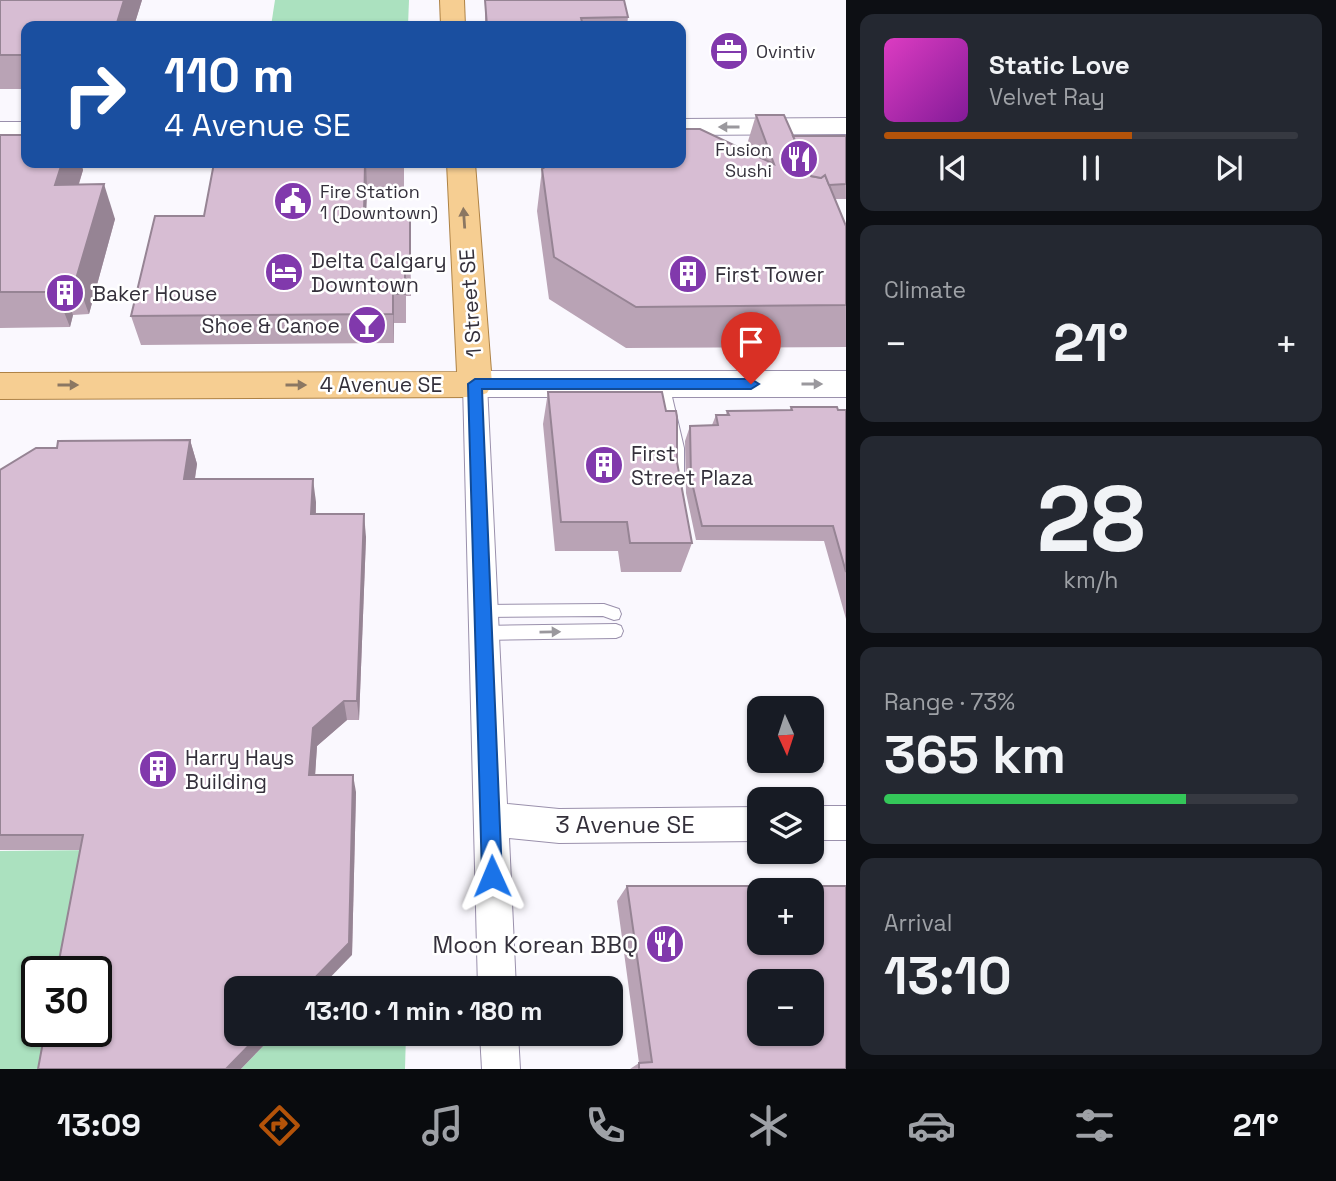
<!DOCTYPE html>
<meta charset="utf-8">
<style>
:root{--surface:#171b24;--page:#242831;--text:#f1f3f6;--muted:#9ea1a6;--line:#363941;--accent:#b45309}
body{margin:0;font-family:"Space Grotesk",sans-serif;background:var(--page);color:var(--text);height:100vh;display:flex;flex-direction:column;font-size:26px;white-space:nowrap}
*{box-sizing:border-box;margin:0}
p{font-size:23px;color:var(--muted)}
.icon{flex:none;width:38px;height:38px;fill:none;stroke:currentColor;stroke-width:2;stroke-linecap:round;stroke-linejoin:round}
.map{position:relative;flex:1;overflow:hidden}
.details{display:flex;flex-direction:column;gap:14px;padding:14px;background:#0d0f14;width:490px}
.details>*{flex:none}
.hud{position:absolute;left:21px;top:21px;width:665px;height:147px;border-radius:14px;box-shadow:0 2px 5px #0004;background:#1a4fa0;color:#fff;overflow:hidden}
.needle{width:46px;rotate:177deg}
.fabs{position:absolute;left:747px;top:696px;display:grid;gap:14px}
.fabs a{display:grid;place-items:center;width:77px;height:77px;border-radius:14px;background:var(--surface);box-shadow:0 2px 5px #0004;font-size:35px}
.speed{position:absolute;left:21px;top:956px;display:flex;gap:14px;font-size:35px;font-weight:700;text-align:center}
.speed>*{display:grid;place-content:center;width:91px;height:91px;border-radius:50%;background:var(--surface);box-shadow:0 2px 5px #0004;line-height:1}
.speed .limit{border:4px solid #111;border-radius:10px;background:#fff;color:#111}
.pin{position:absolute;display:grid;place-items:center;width:60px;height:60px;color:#fff;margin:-72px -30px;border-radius:50% 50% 50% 0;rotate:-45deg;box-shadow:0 0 7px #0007}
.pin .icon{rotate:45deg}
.me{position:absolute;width:77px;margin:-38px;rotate:359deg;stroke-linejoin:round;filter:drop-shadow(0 0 5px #0008)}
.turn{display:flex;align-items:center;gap:24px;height:147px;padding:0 28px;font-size:32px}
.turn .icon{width:91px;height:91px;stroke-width:2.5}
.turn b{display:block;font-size:49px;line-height:60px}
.big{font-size:52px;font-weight:600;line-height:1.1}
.details .tile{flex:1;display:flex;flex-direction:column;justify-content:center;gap:10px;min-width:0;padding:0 24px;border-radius:14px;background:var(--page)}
.details .dial{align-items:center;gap:0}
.dial b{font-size:91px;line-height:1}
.song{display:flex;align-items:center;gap:21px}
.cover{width:84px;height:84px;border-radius:10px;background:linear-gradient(135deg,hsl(310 70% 55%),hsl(290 70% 35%))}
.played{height:7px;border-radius:4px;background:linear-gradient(90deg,var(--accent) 60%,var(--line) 60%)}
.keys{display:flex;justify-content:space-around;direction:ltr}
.heat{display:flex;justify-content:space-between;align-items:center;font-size:38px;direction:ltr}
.charge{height:10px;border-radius:5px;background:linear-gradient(90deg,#34c759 73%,var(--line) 0)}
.trip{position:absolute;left:224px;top:976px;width:399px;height:70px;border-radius:14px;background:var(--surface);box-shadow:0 2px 5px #0004;font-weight:600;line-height:70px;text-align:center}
.dock{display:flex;height:112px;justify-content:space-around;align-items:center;background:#090b0e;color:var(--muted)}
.dock .icon{width:49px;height:49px}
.dock .on{color:var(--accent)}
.dock b{font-size:32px;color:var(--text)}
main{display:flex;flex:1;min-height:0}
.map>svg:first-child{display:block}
.green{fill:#abe1bf}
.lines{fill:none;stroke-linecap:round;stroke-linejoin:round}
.service-casing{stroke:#9a90ac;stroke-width:2}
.minor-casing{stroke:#9a90ac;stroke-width:2}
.secondary-casing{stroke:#9a90ac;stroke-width:2}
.primary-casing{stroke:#ae8245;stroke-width:2}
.service{fill:#fff;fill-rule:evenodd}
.minor{fill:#fff;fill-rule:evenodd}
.secondary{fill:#fff;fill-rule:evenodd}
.primary{fill:#f6ce92;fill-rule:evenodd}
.wall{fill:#b9a3b5}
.shaded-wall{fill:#968494}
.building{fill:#d7bdd3;stroke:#968494;stroke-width:2;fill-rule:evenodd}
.oneway{fill:#9a989d}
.oneway2{fill:#8b7762}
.route{fill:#1a73e8;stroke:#114b97;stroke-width:2}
.labels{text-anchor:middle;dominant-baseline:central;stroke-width:5;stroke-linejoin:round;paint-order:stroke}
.far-poi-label{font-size:18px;fill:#34303b;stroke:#fff;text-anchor:start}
.poi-label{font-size:21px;fill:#34303b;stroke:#fff;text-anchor:start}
.street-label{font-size:21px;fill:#34303b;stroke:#fff}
.near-street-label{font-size:24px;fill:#34303b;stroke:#fff}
.near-poi-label{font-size:24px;fill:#34303b;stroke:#fff;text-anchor:end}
</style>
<main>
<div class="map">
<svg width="846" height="1069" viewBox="0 0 846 1069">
<rect width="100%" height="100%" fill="#faf8fe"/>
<g class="green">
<polygon points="275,0 409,0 408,26 271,26"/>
<polygon points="97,850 75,971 37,971 37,1031 64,1031 57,1069 0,1069 0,851"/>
<polygon points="275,1034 406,1034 405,1069 241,1069"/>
</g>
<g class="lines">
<defs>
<g id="service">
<polygon points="663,379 669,384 684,448 684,479 677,484 670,479 670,448 657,384"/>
<polygon points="604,604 619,609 621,614 619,619 614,620 603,616 482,617 477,616 475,611 477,606 482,605"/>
<polygon points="616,624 621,626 623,631 621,636 616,638 483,640 478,638 476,633 478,628 483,626"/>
</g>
<g id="minor">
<polygon points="475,375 484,378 487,384 507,804 559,809 760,807 760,841 559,843 509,838 516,989 478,989 463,384 466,378"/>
<rect x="812" y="806" width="34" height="34"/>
<polygon points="480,1034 518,1034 520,1069 482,1069"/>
</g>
<g id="secondary">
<polygon points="846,118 846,134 681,135 681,119"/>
<rect x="0" y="122" width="26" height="16"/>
<polygon points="475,371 846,371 846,397 475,397 463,393 458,384 463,375"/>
</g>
<g id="primary">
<polygon points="440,0 464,0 465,26 441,26"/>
<polygon points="447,163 475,163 492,384 487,393 475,397 0,399 0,373 457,372"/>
</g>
</defs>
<use href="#service" class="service-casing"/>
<use href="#minor" class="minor-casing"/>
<use href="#secondary" class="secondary-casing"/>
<use href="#primary" class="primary-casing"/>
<use href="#service" class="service"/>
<use href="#minor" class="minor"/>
<use href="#secondary" class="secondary"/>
<use href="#primary" class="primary"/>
</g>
<g class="wall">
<polygon points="0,0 142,0 134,26 26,26 26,89 0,89"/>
<polygon points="485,0 628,17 627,26 485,26"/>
<polygon points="756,115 793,136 846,136 846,199 835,199 846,226 846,347 626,348 549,299 537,211 542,169 745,151"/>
<polygon points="0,135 26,163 81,163 83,170 79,184 115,219 89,314 73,315 70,327 0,328"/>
<polygon points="214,163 404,163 404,188 367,189 366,215 410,215 411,296 406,296 406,323 394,323 394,343 141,345 131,316 204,216"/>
<polygon points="548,392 677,462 692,543 681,572 621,572 618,551 555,551 543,424"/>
<polygon points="791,407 846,410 846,619 824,541 696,540 686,493 685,441 690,426 712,425 716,415 726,415 727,411 790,410"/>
<polygon points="190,440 197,464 195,479 316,502 316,514 366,537 359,720 347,720 317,746 315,775 356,792 352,955 80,850 0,850 0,470 57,448"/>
<polygon points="627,886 846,1069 630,1069 639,1063 617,901"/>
</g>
<g class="shaded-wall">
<polygon points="124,0 142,0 134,26 116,26"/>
<polygon points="62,163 81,163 83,170 67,221 55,185"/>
<polygon points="366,163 367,189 365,245 364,215"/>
<polygon points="104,184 115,219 89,314 76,279"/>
<polygon points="59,279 73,315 70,327 56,292"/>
<polygon points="393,294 394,323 394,343 393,314"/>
<polygon points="190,440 197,464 191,503 184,479"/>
<polygon points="313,479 316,502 315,537 311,514"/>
<polygon points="364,514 366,537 359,720 357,701"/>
<polygon points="344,701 347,720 317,746 314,792 309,775 313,728"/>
<polygon points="353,775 356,792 352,955 319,989 304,989"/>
<polygon points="260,1034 275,1034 241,1069 226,1069"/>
</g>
<g class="building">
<polygon points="0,0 124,0 116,26 26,26 26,55 0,55"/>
<polygon points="485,0 624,0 628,17 581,18 583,26 487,26"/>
<polygon points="756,115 784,115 811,176 821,178 825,175 846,226 846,305 636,307 554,257 542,169 551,163 681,163 681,129 700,129 774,164"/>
<polygon points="0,135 26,135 26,163 62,163 55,185 104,184 76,279 59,279 56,292 0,292"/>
<polygon points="793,136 846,136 846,184 829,185 825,175 821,178 811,176"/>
<polygon points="214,163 365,163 364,215 410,215 410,266 405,266 405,294 393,294 393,314 131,316 155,216 204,216"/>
<polygon points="548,392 662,392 666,411 676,411 677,417 677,462 692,543 630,543 627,522 561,522"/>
<polygon points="791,407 837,407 838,410 846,410 846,572 833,526 702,526 691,478 690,426 718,425 716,415 729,415 727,411 792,410"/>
<polygon points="190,440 184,479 313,479 311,514 364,514 357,701 344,701 313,728 309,775 353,775 349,943 304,989 236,989 236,1034 260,1034 226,1069 38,1069 45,1031 96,1031 96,971 57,971 83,835 0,835 0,470 36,448 57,448 58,441"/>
<path d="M627,886H846V1069H639V1063L652,1062ZM760,891H812V943H760ZM760,982H812V1034H760Z"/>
</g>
<defs><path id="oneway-solid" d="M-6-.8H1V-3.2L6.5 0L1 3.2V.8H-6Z" transform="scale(1.75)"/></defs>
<g class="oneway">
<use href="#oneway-solid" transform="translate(729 127) rotate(180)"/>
<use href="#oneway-solid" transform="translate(812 384)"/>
<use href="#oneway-solid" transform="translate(550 632) rotate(-1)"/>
</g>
<g class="oneway2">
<use href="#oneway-solid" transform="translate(464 218) rotate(-94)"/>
<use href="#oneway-solid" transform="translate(68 385)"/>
<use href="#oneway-solid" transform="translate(296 385)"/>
</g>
<polygon class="route" points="475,379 751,379 759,384 751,389 482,389 502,876 499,883 492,886 485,883 482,876 468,384"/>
<defs>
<symbol id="office-disc" viewBox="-11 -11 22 22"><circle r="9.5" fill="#8139ac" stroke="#fff"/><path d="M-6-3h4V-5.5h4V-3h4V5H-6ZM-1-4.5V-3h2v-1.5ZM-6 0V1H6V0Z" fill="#fff"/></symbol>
<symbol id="restaurant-disc" viewBox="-11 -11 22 22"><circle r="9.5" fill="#8139ac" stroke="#fff"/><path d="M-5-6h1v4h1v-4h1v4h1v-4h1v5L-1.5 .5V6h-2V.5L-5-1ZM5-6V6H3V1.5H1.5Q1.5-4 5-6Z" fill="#fff"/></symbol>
<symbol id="civic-disc" viewBox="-11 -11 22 22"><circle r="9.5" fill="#8139ac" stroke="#fff"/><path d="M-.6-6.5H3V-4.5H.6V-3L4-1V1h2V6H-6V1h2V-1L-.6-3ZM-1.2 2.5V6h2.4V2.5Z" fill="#fff"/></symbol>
<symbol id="hotel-disc" viewBox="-11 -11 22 22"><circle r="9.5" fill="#8139ac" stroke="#fff"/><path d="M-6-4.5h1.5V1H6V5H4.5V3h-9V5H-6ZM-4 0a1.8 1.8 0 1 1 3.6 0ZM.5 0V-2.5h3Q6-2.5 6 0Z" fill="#fff"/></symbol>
<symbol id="building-disc" viewBox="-11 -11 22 22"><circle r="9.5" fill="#8139ac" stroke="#fff"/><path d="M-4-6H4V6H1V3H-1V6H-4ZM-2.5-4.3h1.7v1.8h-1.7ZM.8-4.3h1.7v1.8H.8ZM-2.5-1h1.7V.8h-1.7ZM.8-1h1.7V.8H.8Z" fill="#fff"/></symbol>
<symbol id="bar-disc" viewBox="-11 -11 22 22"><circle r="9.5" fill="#8139ac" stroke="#fff"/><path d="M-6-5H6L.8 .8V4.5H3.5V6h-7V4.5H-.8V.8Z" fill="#fff"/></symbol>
</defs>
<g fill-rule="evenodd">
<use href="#office-disc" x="707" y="29" width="44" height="44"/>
<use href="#restaurant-disc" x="777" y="137" width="44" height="44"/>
<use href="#civic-disc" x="271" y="179" width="44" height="44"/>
<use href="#hotel-disc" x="262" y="250" width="44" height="44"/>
<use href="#building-disc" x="666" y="252" width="44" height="44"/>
<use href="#building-disc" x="43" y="271" width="44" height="44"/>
<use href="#bar-disc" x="345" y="303" width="44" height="44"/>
<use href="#building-disc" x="582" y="443" width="44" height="44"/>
<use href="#building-disc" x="136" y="747" width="44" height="44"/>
<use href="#restaurant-disc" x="643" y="922" width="44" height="44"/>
</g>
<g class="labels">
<g class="far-poi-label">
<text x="756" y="51">Ovintiv</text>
<text x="772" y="149" text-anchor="end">Fusion<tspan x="772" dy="21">Sushi</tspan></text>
<text x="320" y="191">Fire Station<tspan x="320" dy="21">1 (Downtown)</tspan></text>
</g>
<g class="poi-label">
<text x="311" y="260">Delta Calgary<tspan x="311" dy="24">Downtown</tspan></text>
<text x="715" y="274">First Tower</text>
<text x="92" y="293">Baker House</text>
<text x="340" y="325" text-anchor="end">Shoe &amp; Canoe</text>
<text x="631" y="453">First<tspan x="631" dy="24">Street Plaza</tspan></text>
<text x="185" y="757">Harry Hays<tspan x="185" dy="24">Building</tspan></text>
</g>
<g class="street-label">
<text transform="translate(470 303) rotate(-94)">1 Street SE</text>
<text x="381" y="384">4 Avenue SE</text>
</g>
<g class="near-street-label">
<text x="625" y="824">3 Avenue SE</text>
</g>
<g class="near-poi-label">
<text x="638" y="944">Moon Korean BBQ</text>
</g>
</g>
</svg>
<div class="fabs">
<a><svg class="needle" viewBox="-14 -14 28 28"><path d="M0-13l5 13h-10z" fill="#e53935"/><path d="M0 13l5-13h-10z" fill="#9ea1a6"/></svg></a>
<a><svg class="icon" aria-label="layers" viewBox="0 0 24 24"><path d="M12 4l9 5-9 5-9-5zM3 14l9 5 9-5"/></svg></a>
<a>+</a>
<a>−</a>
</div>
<div class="speed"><div class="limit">30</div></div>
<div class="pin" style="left:751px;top:384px;background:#d93025"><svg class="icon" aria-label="arrive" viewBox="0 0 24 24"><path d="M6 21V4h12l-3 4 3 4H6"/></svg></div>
<svg class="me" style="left:492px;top:876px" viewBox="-20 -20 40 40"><path d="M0-17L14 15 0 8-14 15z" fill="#1a73e8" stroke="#fff" stroke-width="4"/></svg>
<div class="trip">13:10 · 1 min · 180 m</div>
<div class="hud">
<div class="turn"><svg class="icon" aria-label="right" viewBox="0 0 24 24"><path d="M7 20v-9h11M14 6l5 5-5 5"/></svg><div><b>110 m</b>4 Avenue SE</div></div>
</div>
</div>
<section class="details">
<div class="tile">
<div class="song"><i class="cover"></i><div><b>Static Love</b><p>Velvet Ray</p></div></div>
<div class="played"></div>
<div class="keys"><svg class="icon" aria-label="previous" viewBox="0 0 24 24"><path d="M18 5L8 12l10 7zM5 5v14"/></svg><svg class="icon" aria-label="pause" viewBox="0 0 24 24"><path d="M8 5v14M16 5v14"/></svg><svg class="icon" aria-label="next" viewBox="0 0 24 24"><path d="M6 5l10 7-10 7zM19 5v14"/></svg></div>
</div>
<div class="tile"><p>Climate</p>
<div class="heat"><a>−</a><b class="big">21°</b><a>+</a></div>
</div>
<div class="tile dial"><b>28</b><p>km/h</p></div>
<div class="tile"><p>Range · 73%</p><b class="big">365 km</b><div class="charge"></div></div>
<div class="tile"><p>Arrival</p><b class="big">13:10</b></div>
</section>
</main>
<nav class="dock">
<b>13:09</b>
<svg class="icon on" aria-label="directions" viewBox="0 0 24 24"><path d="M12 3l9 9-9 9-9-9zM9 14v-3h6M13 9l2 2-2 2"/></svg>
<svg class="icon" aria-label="music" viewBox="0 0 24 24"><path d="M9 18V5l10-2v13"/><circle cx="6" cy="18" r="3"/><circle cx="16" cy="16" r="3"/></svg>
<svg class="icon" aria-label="phone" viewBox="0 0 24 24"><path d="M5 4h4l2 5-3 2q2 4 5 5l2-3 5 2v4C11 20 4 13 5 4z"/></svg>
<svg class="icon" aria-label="climate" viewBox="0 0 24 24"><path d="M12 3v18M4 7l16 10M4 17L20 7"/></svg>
<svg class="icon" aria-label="car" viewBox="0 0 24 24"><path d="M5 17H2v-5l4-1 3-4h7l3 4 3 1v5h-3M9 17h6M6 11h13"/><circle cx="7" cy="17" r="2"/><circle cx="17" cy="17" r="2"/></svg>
<svg class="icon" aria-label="filters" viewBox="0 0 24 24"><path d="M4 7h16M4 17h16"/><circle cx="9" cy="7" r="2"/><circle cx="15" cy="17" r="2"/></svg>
<b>21°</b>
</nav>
